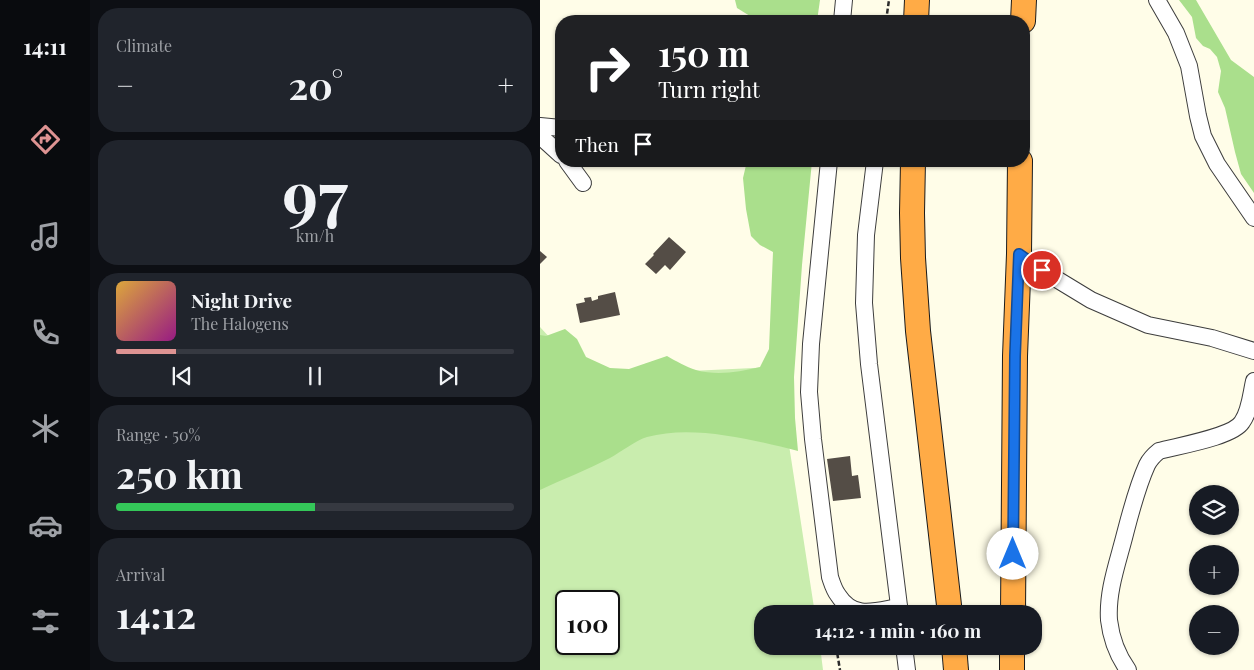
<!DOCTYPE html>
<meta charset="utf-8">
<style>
:root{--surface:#171b24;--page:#20242c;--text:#f1f3f6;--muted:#9ea1a6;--line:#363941;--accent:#de9392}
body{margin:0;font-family:"Playfair Display",serif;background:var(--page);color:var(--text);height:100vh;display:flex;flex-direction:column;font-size:19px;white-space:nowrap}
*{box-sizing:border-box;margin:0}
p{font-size:16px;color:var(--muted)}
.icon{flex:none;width:28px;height:28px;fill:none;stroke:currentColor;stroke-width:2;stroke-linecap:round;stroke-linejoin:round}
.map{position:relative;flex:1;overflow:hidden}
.sheet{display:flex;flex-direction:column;gap:8px;padding:8px;background:#0d0f14;width:450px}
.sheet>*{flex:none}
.hud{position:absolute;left:15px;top:15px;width:475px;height:152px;border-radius:20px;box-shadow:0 1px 4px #0004;background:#202124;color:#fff;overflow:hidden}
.tools{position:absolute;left:649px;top:485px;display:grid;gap:10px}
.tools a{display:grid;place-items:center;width:50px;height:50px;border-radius:50%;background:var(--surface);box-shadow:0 1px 4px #0004;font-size:25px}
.speed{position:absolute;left:15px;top:590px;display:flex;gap:10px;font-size:25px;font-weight:700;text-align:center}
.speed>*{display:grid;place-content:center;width:65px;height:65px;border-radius:50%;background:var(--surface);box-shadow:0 1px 4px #0004;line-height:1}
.speed .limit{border:2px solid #111;border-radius:8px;background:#fff;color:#111}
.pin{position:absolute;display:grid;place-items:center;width:42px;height:42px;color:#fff;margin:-21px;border:2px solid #fff;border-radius:50%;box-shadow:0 1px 5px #0007}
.me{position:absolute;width:55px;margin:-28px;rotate:0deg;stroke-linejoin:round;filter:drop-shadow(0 0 4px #0008)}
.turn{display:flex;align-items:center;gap:18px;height:105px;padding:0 20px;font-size:22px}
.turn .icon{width:65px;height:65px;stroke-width:2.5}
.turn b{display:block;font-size:35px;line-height:42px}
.then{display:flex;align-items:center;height:48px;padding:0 20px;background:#0003;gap:10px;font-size:19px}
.big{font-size:38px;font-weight:700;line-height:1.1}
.sheet .card{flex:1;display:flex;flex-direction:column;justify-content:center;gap:8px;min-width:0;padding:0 18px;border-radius:20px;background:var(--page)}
.sheet .dial{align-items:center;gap:0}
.dial b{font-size:65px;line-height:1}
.song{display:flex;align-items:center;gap:15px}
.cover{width:60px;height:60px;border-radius:8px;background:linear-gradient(135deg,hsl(40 70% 55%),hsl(310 70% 35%))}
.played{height:5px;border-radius:2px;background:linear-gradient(90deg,var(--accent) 15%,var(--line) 15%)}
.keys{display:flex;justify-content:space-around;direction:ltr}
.heat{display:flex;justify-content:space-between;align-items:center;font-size:28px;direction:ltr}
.charge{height:8px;border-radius:4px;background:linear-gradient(90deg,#34c759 50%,var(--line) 0)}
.trip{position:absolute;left:214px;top:605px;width:288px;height:50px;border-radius:20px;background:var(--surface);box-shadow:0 1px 4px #0004;font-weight:700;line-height:50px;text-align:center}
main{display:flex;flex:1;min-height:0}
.dock{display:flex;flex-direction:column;width:90px;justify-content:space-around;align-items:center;background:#090b0e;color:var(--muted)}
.dock .icon{width:35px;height:35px}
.dock .active{color:var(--accent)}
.dock b{font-size:22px;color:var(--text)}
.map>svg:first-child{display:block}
.green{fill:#c9edae;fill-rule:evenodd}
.forest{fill:#aadf8c}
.building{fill:#544d46}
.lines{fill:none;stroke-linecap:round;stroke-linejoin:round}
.minor-casing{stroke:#3d3d3d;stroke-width:18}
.highway-casing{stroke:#1b1b1b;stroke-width:26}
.path{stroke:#2c2c2c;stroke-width:2.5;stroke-dasharray:5 2.5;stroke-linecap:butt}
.minor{stroke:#fff;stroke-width:16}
.highway{stroke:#ffab46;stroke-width:24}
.route-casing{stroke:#114b97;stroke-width:12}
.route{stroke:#1a73e8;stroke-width:9}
</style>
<main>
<nav class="dock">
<b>14:11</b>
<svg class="icon active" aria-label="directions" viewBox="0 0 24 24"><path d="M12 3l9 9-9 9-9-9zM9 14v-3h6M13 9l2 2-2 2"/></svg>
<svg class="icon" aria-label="music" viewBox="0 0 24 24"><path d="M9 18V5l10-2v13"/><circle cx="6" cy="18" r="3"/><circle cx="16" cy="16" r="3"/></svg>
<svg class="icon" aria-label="phone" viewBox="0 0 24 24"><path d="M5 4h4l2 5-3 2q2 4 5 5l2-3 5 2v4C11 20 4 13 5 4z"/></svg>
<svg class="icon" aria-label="climate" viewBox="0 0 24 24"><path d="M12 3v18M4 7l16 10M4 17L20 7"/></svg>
<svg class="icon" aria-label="car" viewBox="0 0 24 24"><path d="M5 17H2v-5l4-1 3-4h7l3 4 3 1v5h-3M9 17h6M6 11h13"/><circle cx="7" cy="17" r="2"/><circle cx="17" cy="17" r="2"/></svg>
<svg class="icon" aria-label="filters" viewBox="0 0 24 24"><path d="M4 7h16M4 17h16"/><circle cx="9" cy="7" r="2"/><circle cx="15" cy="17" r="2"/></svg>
</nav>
<section class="sheet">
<div class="card"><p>Climate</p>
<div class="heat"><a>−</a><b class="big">20°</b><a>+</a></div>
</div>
<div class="card dial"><b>97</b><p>km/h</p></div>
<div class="card">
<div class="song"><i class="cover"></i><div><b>Night Drive</b><p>The Halogens</p></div></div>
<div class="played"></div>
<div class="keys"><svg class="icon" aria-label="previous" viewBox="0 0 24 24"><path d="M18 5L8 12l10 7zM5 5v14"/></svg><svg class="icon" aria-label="pause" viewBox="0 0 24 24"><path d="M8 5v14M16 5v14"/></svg><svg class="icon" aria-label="next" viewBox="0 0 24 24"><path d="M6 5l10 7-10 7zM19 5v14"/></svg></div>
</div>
<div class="card"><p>Range · 50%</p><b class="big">250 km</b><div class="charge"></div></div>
<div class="card"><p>Arrival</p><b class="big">14:12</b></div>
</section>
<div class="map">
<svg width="714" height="670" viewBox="0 0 714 670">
<rect width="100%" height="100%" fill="#fffde8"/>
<path class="green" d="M0,327L45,376L237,367L275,614H222V646H280L283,670H0ZM26,601H69V644H26Z"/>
<g class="forest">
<polygon points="195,0 280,0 277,21 218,21 197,8"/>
<polygon points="639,0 656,0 691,60 714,77 714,193 701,174 695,152 685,108 678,92 681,71 677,57 670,49 663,46 656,38 652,17"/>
<path d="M207,161H272L262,265L254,377L255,418L258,451C213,440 153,424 107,437C96,440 81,452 70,458C47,470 23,479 0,490V335L6,336L25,329L37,339L46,357L70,368L89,369L127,356C136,361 146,367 156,370C177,376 199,372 220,367L229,349L233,252L220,245L211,236L206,209L203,178Z"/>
</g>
<g class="building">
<polygon points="129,237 146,252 130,270 125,265 116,274 105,264 114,255 113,254"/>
<polygon points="0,251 7,257 0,264"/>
<polygon points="75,292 80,315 40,323 36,304 45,302 44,298 51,297 52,301 58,299 58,296"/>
<polygon points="310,456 312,476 318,475 321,498 293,501 287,459"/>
</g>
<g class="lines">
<defs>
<g id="minor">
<polyline points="617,0 636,33 649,66 658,116 663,136 677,164 714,218"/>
<polyline points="302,21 304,0"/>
<polyline points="0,126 21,128"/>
<polyline points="0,136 21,155"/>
<polyline points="27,161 43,183"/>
<path d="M289,161L271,344L269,392L273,439L290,577C292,583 294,590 298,595C314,620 335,611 359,607"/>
<polyline points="335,161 326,235 324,303 329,364 360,614"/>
<polyline points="479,254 495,266 551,300 608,325 672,338 714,351"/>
<polyline points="364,646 367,670"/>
<path d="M588,670C578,656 571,637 569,620C567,591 578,562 585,534C591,511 597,487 607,465C610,459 614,455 619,451C637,446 693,437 702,422C710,411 711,394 714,381"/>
</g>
<g id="highway">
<polyline points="376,21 377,0"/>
<polyline points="483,21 484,0"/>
<polyline points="373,161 372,213 373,258 378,331 410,614"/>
<polyline points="473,614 475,356 479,254 480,161"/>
<polyline points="414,646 416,670"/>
<polyline points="472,670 472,646"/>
</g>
</defs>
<use href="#minor" class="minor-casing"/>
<use href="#highway" class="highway-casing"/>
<g class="path">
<polyline points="346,21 349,0"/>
<polyline points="296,646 300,670"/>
</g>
<use href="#minor" class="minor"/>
<use href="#highway" class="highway"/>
</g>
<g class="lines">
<defs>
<polyline id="route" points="473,554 475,356 479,254 502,270"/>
</defs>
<use href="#route" class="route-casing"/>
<use href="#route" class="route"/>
</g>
</svg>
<div class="tools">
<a><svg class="icon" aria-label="layers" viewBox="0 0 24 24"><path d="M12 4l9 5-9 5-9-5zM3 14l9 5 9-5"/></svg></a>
<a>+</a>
<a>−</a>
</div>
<div class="speed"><div class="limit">100</div></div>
<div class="pin" style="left:502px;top:270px;background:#d93025"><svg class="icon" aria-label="arrive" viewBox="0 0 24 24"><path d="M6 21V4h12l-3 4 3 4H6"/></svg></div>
<svg class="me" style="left:473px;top:554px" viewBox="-20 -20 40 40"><circle r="19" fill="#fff"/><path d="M0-13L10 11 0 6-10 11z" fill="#1a73e8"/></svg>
<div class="trip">14:12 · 1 min · 160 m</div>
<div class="hud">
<div class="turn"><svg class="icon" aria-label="right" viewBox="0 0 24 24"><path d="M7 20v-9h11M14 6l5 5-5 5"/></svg><div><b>150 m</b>Turn right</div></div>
<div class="then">Then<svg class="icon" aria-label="arrive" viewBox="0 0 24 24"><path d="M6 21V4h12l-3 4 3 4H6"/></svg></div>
</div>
</div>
</main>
